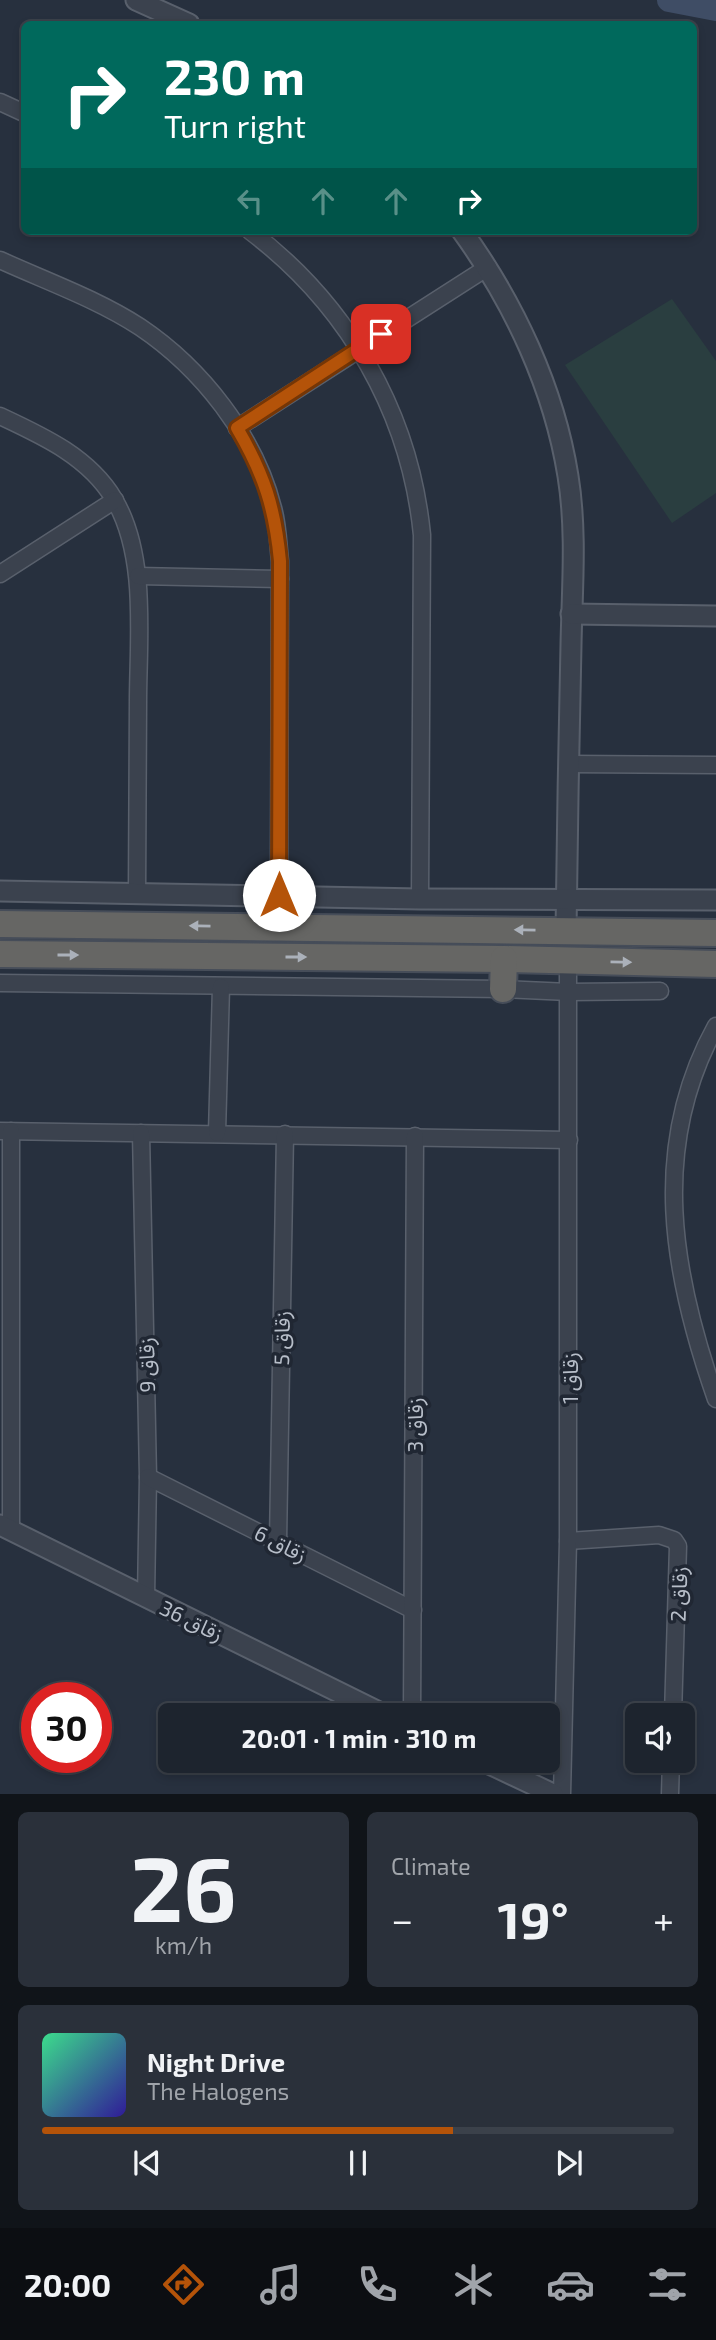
<!DOCTYPE html>
<meta charset="utf-8">
<style>
:root{--surface:#1d242e;--page:#2a303a;--text:#f1f3f6;--muted:#a0a4aa;--line:#3b414a;--accent:#b45309}
body{margin:0;font-family:"Exo 2","Noto Sans Arabic",sans-serif;background:var(--page);color:var(--text);height:100vh;display:flex;flex-direction:column;font-size:26px;white-space:nowrap}
*{box-sizing:border-box;margin:0}
p{font-size:23px;color:var(--muted)}
.icon{flex:none;width:38px;height:38px;fill:none;stroke:currentColor;stroke-width:2;stroke-linecap:round;stroke-linejoin:round}
.map{position:relative;height:1794px;overflow:hidden}
.panel{display:flex;flex-direction:column;gap:18px;padding:18px;background:#101419;flex:1}
.panel>*{flex:none}
.hud{position:absolute;left:21px;top:21px;width:676px;height:214px;border-radius:10px;box-shadow:0 4px 10px #0003,0 0 0 2px var(--line);background:#00695c;color:#fff;overflow:hidden}
.tools{position:absolute;left:625px;top:1703px;display:grid;gap:14px}
.tools a{display:grid;place-items:center;width:70px;height:70px;border-radius:10px;background:var(--surface);box-shadow:0 4px 10px #0003,0 0 0 2px var(--line);font-size:35px}
.speed{position:absolute;left:21px;top:1682px;display:flex;gap:14px;font-size:35px;font-weight:700;text-align:center}
.speed>*{display:grid;place-content:center;width:91px;height:91px;border-radius:50%;background:var(--surface);box-shadow:0 4px 10px #0003,0 0 0 2px var(--line);line-height:1}
.speed .limit{border:10px solid #d22;background:#fff;color:#111}
.pin{position:absolute;display:grid;place-items:center;width:60px;height:60px;color:#fff;margin:-30px;border-radius:14px;box-shadow:0 4px 10px #0006}
.me{position:absolute;width:77px;margin:-38px;rotate:0deg;stroke-linejoin:round;filter:drop-shadow(0 0 5px #0008)}
.turn{display:flex;align-items:center;gap:24px;height:147px;padding:0 28px;font-size:32px}
.turn .icon{width:91px;height:91px;stroke-width:2.5}
.turn b{display:block;font-size:49px;line-height:60px}
.lanes{display:flex;align-items:center;height:66px;padding:0 28px;background:#0003;justify-content:center;gap:35px;direction:ltr}
.lanes .off{opacity:.35}
.big{font-size:52px;font-weight:700;line-height:1.1}
.panel .card{flex:1;display:flex;flex-direction:column;justify-content:center;gap:10px;min-width:0;padding:0 24px;border-radius:10px;background:var(--page)}
.panel .dial{align-items:center;gap:0}
.dial b{font-size:91px;line-height:1}
.song{display:flex;align-items:center;gap:21px}
.cover{width:84px;height:84px;border-radius:10px;background:linear-gradient(135deg,hsl(150 70% 55%),hsl(250 70% 35%))}
.played{height:7px;border-radius:4px;background:linear-gradient(90deg,var(--accent) 65%,var(--line) 65%)}
.keys{display:flex;justify-content:space-around;direction:ltr}
.heat{display:flex;justify-content:space-between;align-items:center;font-size:38px;direction:ltr}
.panel .tiles{flex:1;display:grid;gap:18px;grid-template-columns:1fr 1fr}
.card:last-child{grid-column:span 2}
.trip{position:absolute;left:158px;top:1703px;width:402px;height:70px;border-radius:10px;background:var(--surface);box-shadow:0 4px 10px #0003,0 0 0 2px var(--line);font-weight:700;line-height:70px;text-align:center}
.tabs{display:flex;height:112px;justify-content:space-around;align-items:center;background:#0c0e12;color:var(--muted)}
.tabs .icon{width:49px;height:49px}
.tabs .active{color:var(--accent)}
.tabs b{font-size:32px;color:var(--text)}
.map>svg:first-child{display:block}
.green{fill:#2a3e40}
.lines{fill:none;stroke-linecap:round;stroke-linejoin:round}
.river{stroke:#3f4d65;stroke-width:24}
.minor-casing{stroke:#59606c;stroke-width:19}
.tertiary-casing{stroke:#59606c;stroke-width:23}
.trunk-casing{stroke:#464d59;stroke-width:30}
.minor{stroke:#3b424e;stroke-width:16}
.tertiary{stroke:#3b424e;stroke-width:19}
.trunk{stroke:#666664;stroke-width:26}
.oneway{fill:#abb1ba}
.route-casing{stroke:#753606;stroke-width:18}
.route{stroke:#b45309;stroke-width:12}
.labels{text-anchor:middle;dominant-baseline:central;stroke-width:7;stroke-linejoin:round;paint-order:stroke}
.street-label{font-size:21px;fill:#b7bec9;stroke:#202733}
</style>
<div class="map">
<svg width="716" height="1794" viewBox="0 0 716 1794">
<rect width="100%" height="100%" fill="#27303e"/>
<polygon class="green" points="672,299 716,361 716,493 672,523 565,365"/>
<g class="lines">
<polyline class="river" points="669,0 716,9"/>
<defs>
<g id="minor">
<polyline points="0,102 24,113"/>
<path d="M250,231C348,305 410,413 422,535L420,899"/>
<path d="M0,260C46,281 97,299 140,327C201,368 255,436 273,508C278,525 278,544 280,561L279,895"/>
<path d="M0,416C43,436 89,457 114,499C148,556 138,639 138,702C138,766 137,830 137,894"/>
<polyline points="237,428 488,267"/>
<polyline points="0,574 115,500"/>
<polyline points="138,576 280,579"/>
<polyline points="569,764 716,765"/>
<polyline points="0,983 503,989 569,992 660,991"/>
<path d="M716,1026C649,1147 672,1274 716,1399"/>
<polyline points="0,1131 569,1140"/>
<polyline points="11,1131 11,1531"/>
<polyline points="141,1133 148,1477 146,1598"/>
<polyline points="217,1133 221,987"/>
<polyline points="148,1477 413,1610"/>
<polyline points="568,1541 659,1535 674,1540 678,1546 673,1715"/>
<polyline points="278,1542 285,1134"/>
<polyline points="412,1715 415,1136"/>
<polyline points="562,1794 568,1541 568,961"/>
<polyline points="670,1794 671,1760"/>
</g>
<g id="tertiary">
<polyline points="136,0 189,24"/>
<path d="M462,231C514,303 554,388 568,476C577,531 572,590 571,645C569,740 567,836 566,931"/>
<polyline points="571,614 716,616"/>
<polyline points="0,891 420,899 716,900"/>
<polyline points="0,1525 385,1715"/>
<polyline points="481,1760 553,1794"/>
</g>
<g id="trunk">
<polyline points="0,924 716,933"/>
<polyline points="0,954 504,959 716,964"/>
<polyline points="503,989 504,959"/>
</g>
</defs>
<use href="#minor" class="minor-casing"/>
<use href="#tertiary" class="tertiary-casing"/>
<use href="#trunk" class="trunk-casing"/>
<use href="#minor" class="minor"/>
<use href="#tertiary" class="tertiary"/>
<use href="#trunk" class="trunk"/>
</g>
<defs><path id="oneway-solid" d="M-6-.8H1V-3.2L6.5 0L1 3.2V.8H-6Z" transform="scale(1.75)"/></defs>
<g class="oneway">
<use href="#oneway-solid" transform="translate(200 926) rotate(-179)"/>
<use href="#oneway-solid" transform="translate(525 930) rotate(-179)"/>
<use href="#oneway-solid" transform="translate(68 955)"/>
<use href="#oneway-solid" transform="translate(296 957)"/>
<use href="#oneway-solid" transform="translate(621 962) rotate(1)"/>
</g>
<g class="lines">
<defs>
<path id="route" d="M279,895L280,561C275,508 264,474 237,428L381,334"/>
</defs>
<use href="#route" class="route-casing"/>
<use href="#route" class="route"/>
</g>
<g class="labels">
<g class="street-label">
<text transform="translate(281 1338) rotate(-89)">زقاق 5</text>
<text transform="translate(146 1365) rotate(-91)">زقاق 9</text>
<text transform="translate(569 1378) rotate(-90)">زقاق 1</text>
<text transform="translate(414 1425) rotate(-90)">زقاق 3</text>
<text transform="translate(281 1543) rotate(27)">زقاق 6</text>
<text transform="translate(678 1594) rotate(-88)">زقاق 2</text>
<text transform="translate(192 1620) rotate(26)">زقاق 36</text>
</g>
</g>
</svg>
<div class="tools">
<a><svg class="icon" aria-label="sound" viewBox="0 0 24 24"><path d="M4 9h4l5-4v14l-5-4H4zM17 9q2 3 0 6"/></svg></a>
</div>
<div class="speed"><div class="limit">30</div></div>
<div class="pin" style="left:381px;top:334px;background:#d93025"><svg class="icon" aria-label="arrive" viewBox="0 0 24 24"><path d="M6 21V4h12l-3 4 3 4H6"/></svg></div>
<svg class="me" style="left:279px;top:895px" viewBox="-20 -20 40 40"><circle r="19" fill="#fff"/><path d="M0-13L10 11 0 6-10 11z" fill="#b45309"/></svg>
<div class="trip">20:01 · 1 min · 310 m</div>
<div class="hud">
<div class="turn"><svg class="icon" aria-label="right" viewBox="0 0 24 24"><path d="M7 20v-9h11M14 6l5 5-5 5"/></svg><div><b>230 m</b>Turn right</div></div>
<div class="lanes"><svg class="icon off" aria-label="left" viewBox="0 0 24 24"><path d="M17 20v-9H6M10 6l-5 5 5 5"/></svg><svg class="icon off" aria-label="ahead" viewBox="0 0 24 24"><path d="M12 20V5M6 11l6-6 6 6"/></svg><svg class="icon off" aria-label="ahead" viewBox="0 0 24 24"><path d="M12 20V5M6 11l6-6 6 6"/></svg><svg class="icon" aria-label="right" viewBox="0 0 24 24"><path d="M7 20v-9h11M14 6l5 5-5 5"/></svg></div>
</div>
</div>
<section class="panel">
<div class="tiles">
<div class="card dial"><b>26</b><p>km/h</p></div>
<div class="card"><p>Climate</p>
<div class="heat"><a>−</a><b class="big">19°</b><a>+</a></div>
</div>
<div class="card">
<div class="song"><i class="cover"></i><div><b>Night Drive</b><p>The Halogens</p></div></div>
<div class="played"></div>
<div class="keys"><svg class="icon" aria-label="previous" viewBox="0 0 24 24"><path d="M18 5L8 12l10 7zM5 5v14"/></svg><svg class="icon" aria-label="pause" viewBox="0 0 24 24"><path d="M8 5v14M16 5v14"/></svg><svg class="icon" aria-label="next" viewBox="0 0 24 24"><path d="M6 5l10 7-10 7zM19 5v14"/></svg></div>
</div>
</div>
</section>
<nav class="tabs">
<b>20:00</b>
<svg class="icon active" aria-label="directions" viewBox="0 0 24 24"><path d="M12 3l9 9-9 9-9-9zM9 14v-3h6M13 9l2 2-2 2"/></svg>
<svg class="icon" aria-label="music" viewBox="0 0 24 24"><path d="M9 18V5l10-2v13"/><circle cx="6" cy="18" r="3"/><circle cx="16" cy="16" r="3"/></svg>
<svg class="icon" aria-label="phone" viewBox="0 0 24 24"><path d="M5 4h4l2 5-3 2q2 4 5 5l2-3 5 2v4C11 20 4 13 5 4z"/></svg>
<svg class="icon" aria-label="climate" viewBox="0 0 24 24"><path d="M12 3v18M4 7l16 10M4 17L20 7"/></svg>
<svg class="icon" aria-label="car" viewBox="0 0 24 24"><path d="M5 17H2v-5l4-1 3-4h7l3 4 3 1v5h-3M9 17h6M6 11h13"/><circle cx="7" cy="17" r="2"/><circle cx="17" cy="17" r="2"/></svg>
<svg class="icon" aria-label="filters" viewBox="0 0 24 24"><path d="M4 7h16M4 17h16"/><circle cx="9" cy="7" r="2"/><circle cx="15" cy="17" r="2"/></svg>
</nav>
